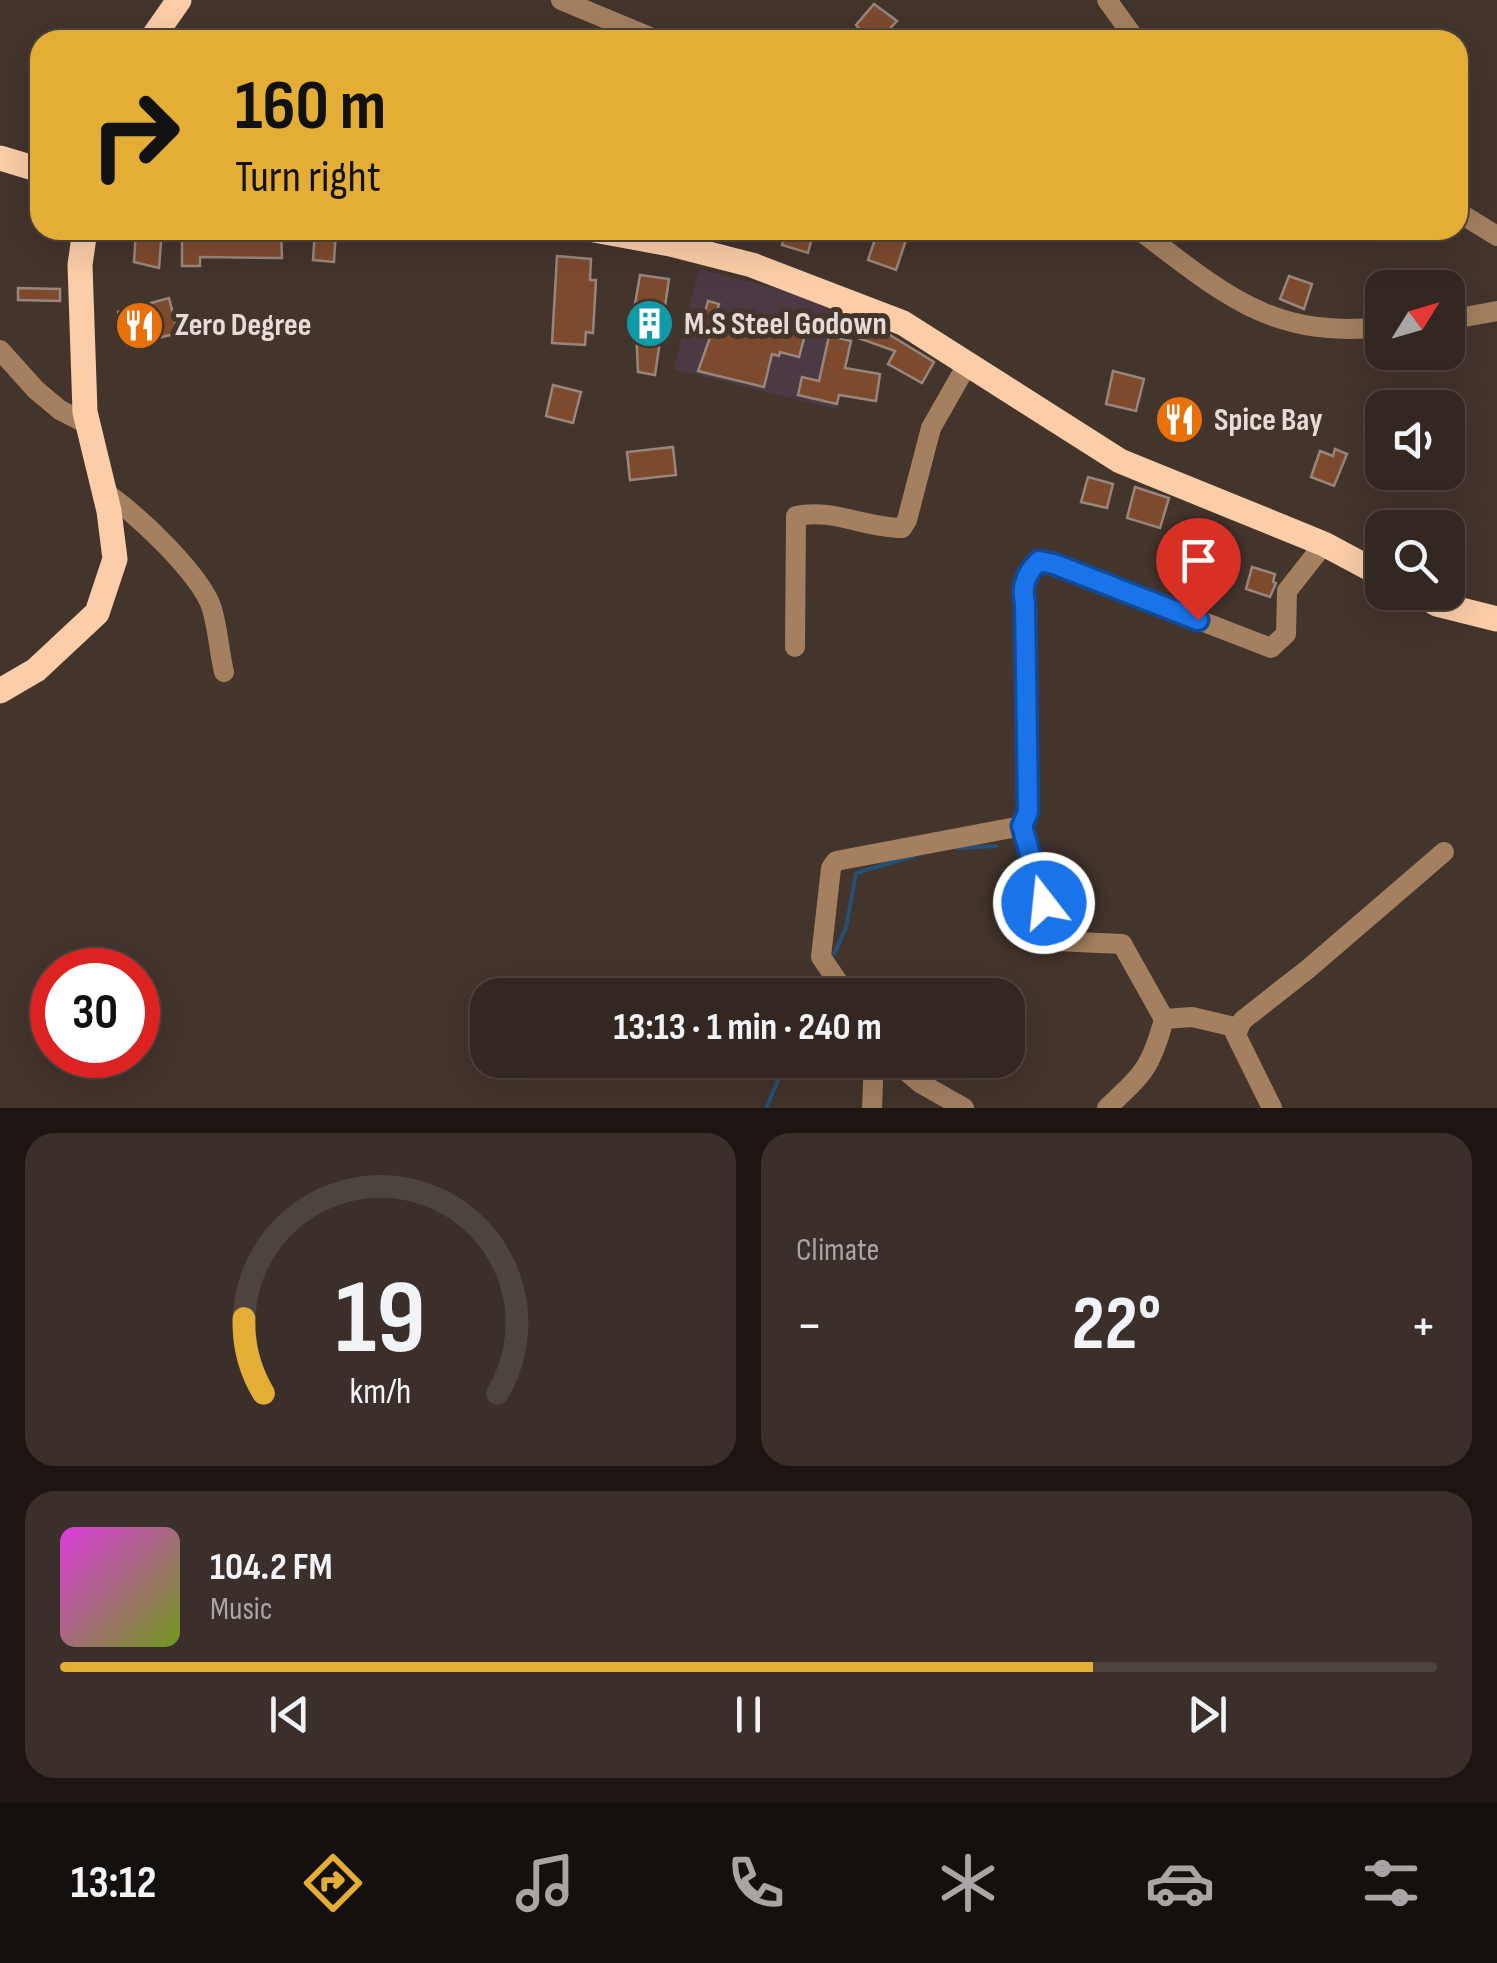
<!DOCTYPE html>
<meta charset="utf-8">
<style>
:root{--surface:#322721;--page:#3a2f2a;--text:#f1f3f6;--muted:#a8a5a5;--line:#4d443f;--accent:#e4ad35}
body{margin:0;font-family:"Sofia Sans Condensed",sans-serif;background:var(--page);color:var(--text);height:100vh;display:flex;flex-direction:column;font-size:38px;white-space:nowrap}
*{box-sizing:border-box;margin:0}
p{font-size:32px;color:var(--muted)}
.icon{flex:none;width:55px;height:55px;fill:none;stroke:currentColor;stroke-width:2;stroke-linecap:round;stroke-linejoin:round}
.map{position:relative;height:1108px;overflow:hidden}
.side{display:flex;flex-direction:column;gap:25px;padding:25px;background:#1c1512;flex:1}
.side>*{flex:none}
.top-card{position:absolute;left:30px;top:30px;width:1438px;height:210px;border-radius:30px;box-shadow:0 10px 40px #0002,0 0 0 2px var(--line);background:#e4ad35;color:#111;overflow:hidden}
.needle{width:65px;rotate:53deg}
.controls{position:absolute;left:1365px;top:270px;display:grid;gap:20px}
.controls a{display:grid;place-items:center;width:100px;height:100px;border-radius:20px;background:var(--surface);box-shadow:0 10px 40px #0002,0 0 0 2px var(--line);font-size:50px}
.speed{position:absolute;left:30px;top:948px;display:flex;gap:20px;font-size:50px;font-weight:700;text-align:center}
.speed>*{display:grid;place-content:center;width:130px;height:130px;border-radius:50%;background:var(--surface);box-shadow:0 10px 40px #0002,0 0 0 2px var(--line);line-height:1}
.speed .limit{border:15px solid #d22;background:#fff;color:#111}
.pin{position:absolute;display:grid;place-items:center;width:85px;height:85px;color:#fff;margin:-102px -42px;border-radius:50% 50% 50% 0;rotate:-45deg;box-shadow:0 0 10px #0007}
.pin .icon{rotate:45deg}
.me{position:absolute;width:110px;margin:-55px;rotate:344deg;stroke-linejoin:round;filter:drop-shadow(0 0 8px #0008)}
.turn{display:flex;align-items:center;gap:35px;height:210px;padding:0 40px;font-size:45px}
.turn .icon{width:130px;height:130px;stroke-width:2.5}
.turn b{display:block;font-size:70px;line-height:85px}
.big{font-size:75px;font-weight:700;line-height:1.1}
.side .tile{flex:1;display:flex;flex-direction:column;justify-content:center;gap:15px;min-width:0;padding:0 35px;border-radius:30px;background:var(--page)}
.side .dial{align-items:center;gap:0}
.dial svg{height:260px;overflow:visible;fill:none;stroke:var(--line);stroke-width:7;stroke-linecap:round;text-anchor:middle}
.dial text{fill:var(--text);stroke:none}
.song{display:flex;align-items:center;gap:30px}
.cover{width:120px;height:120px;border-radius:15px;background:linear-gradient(135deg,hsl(300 70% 55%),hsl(80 70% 35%))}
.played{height:10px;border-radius:5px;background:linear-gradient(90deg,var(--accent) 75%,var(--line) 75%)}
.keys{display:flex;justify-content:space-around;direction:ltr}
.heat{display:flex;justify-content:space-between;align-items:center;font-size:55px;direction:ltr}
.side .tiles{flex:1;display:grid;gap:25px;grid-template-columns:1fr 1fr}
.tile:last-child{grid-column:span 2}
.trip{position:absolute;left:470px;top:978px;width:555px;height:100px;border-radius:30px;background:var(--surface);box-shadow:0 10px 40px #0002,0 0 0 2px var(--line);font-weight:700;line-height:100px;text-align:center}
.dock{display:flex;height:160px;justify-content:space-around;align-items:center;background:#14100d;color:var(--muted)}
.dock .icon{width:70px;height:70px}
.dock .current{color:var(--accent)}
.dock b{font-size:45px;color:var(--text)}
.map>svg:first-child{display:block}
.education{fill:#4b3944}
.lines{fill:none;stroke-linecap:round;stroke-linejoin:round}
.stream{stroke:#245177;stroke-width:4}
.building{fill:#7d4a2e;stroke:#98867d;stroke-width:2.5}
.minor{stroke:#a47f60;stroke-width:20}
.major{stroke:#fbcda8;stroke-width:25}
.route-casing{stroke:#114b97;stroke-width:25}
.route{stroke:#1a73e8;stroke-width:18}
.labels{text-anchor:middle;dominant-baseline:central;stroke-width:10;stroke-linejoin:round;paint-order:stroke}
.poi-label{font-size:32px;font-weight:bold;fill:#e6dcd7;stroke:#43342c;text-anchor:start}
</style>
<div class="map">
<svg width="1497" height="1108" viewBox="0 0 1497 1108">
<rect width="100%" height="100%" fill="#43342c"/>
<polygon class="education" points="699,269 860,310 836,409 674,369"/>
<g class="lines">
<g class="stream">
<polyline points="957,848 996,846"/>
<polyline points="834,954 846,928 856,873 914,856"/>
<polyline points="816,995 823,980"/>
<polyline points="766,1108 787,1060"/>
</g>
</g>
<g class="building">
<polygon points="874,4 897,21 879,40 870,40 856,25"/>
<polygon points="136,230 162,230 159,268 134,262"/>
<polygon points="182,230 281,230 282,258 200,257 200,266 182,266"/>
<polygon points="315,230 336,230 334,262 313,260"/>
<polygon points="786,230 814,230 808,253 782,245"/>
<polygon points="878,230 907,237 896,270 868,260"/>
<polygon points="557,256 591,259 590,280 596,280 593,333 586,332 585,345 552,343"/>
<polygon points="640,275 669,279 655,375 638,372 635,304"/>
<polygon points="1289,276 1312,284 1304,309 1280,299"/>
<polygon points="18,288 60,289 60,301 18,300"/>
<polygon points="169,298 178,333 127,346 118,312"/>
<polygon points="708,301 719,304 716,314 744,321 746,314 762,318 759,326 784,333 787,325 806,331 799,357 780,352 779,356 772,354 764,387 698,371 712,332 700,329"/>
<polygon points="859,323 890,335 934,362 922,383 888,364 895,351 858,338"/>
<polygon points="829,336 851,341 845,368 880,374 876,401 839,395 837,404 798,395 802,377 819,381"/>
<polygon points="1113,371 1144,379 1136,411 1106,404"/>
<polygon points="553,385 581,392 573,423 546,416"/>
<polygon points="673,447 676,475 630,480 627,452"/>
<polygon points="1335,449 1347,454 1334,486 1311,477 1320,451 1333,456"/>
<polygon points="1088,477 1113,484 1107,508 1081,502"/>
<polygon points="1135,487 1169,498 1160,528 1127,518"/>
<polygon points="1252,567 1275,574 1273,582 1276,583 1270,597 1246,589"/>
</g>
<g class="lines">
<g class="minor">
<polyline points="561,0 657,40"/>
<polyline points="1107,0 1136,40"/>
<polyline points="1458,212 1497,236"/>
<path d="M1139,230C1223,293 1271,339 1382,327"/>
<polyline points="1448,320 1497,311"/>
<polyline points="0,350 36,390 60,410 89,425"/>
<path d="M105,493C134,510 203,577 212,609C218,629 219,651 224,672"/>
<path d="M795,647L796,516C831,508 866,528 902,528L907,520L931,428L968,363"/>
<polyline points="1022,826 1055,941 1122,944 1164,1019"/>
<path d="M847,995L821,957L831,868L836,861L1022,826L1028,812L1025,603C1022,586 1026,573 1039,561L1054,564L1271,648L1286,634L1287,591L1324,544"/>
<polyline points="893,1060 920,1083 964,1108"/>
<polyline points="872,1108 874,1060"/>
<path d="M1107,1108C1143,1074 1151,1068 1164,1019L1192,1017L1239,1028"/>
<polyline points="1272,1108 1235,1033 1243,1020 1308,969 1444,852"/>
</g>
<g class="major">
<polyline points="151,40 179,0"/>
<polyline points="0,158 40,170"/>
<polyline points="594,230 670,244 752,265 903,323 1120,461 1324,544 1382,575"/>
<polyline points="1415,592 1437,604 1497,619"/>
<polyline points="0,691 36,670 97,613 115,559 109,511 85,412 80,265 85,230"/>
</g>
</g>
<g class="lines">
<defs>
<path id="route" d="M1044,903L1022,826L1028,812L1025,603C1021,586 1026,573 1039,561L1054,564L1198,620"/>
</defs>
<use href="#route" class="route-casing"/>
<use href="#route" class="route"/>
</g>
<defs>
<symbol id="building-disc" viewBox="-11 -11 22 22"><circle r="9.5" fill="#0f9aa8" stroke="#43342c"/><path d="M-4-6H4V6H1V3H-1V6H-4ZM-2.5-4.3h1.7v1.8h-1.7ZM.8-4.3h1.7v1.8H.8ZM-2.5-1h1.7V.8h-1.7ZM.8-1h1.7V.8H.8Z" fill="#fff"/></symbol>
<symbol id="restaurant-disc" viewBox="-11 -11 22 22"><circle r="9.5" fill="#e8710a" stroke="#43342c"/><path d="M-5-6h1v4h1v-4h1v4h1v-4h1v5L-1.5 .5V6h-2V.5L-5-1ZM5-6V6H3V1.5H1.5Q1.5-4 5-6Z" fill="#fff"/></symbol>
</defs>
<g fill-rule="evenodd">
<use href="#building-disc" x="622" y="296" width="55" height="55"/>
<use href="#restaurant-disc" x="112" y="298" width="55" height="55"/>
<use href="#restaurant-disc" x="1152" y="392" width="55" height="55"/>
</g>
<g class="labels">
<g class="poi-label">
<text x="684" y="324">M.S Steel Godown</text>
<text x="175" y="325">Zero Degree</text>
<text x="1214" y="420">Spice Bay</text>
</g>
</g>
</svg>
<div class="controls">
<a><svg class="needle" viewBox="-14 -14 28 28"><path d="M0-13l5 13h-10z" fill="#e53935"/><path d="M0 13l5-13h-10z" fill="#a8a5a5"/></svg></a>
<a><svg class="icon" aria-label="sound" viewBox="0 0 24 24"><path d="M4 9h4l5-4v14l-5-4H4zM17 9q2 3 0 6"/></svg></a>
<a><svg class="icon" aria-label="search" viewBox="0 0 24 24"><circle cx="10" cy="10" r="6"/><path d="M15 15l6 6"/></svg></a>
</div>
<div class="speed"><div class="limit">30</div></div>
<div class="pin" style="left:1198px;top:620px;background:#d93025"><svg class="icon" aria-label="arrive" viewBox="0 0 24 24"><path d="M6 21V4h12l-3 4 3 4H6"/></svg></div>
<svg class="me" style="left:1044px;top:903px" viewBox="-20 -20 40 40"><circle r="17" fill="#1a73e8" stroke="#fff" stroke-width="3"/><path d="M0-11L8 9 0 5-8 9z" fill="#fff"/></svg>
<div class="trip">13:13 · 1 min · 240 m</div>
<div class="top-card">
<div class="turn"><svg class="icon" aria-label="right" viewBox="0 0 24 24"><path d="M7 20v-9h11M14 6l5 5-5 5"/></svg><div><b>160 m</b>Turn right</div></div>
</div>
</div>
<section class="side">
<div class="tiles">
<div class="tile dial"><svg viewBox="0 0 100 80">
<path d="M14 69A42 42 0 1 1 86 69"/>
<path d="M14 69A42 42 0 0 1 8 46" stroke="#e4ad35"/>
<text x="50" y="56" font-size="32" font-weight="700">19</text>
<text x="50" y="72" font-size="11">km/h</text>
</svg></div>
<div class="tile"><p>Climate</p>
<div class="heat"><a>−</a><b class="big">22°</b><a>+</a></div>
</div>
<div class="tile">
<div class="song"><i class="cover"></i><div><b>104.2 FM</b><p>Music</p></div></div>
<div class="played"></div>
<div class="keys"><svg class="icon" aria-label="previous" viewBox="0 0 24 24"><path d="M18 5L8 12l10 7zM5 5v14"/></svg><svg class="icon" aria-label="pause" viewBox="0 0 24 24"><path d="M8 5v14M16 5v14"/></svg><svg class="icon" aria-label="next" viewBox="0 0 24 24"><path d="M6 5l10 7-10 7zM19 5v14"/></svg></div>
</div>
</div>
</section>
<nav class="dock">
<b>13:12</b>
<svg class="icon current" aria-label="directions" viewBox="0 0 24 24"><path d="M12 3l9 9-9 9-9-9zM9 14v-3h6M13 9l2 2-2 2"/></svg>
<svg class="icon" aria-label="music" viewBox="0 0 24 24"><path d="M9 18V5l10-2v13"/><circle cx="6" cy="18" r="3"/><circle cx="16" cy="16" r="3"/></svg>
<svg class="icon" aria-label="phone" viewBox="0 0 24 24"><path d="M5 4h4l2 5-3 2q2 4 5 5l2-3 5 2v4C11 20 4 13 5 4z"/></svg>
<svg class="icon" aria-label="climate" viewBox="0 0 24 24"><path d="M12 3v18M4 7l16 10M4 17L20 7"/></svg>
<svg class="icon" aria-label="car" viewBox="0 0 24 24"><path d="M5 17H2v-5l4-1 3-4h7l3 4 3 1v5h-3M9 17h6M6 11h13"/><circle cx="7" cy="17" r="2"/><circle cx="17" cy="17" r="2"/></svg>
<svg class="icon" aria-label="filters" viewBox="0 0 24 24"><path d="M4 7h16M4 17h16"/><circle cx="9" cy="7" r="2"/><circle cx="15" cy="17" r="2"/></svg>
</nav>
